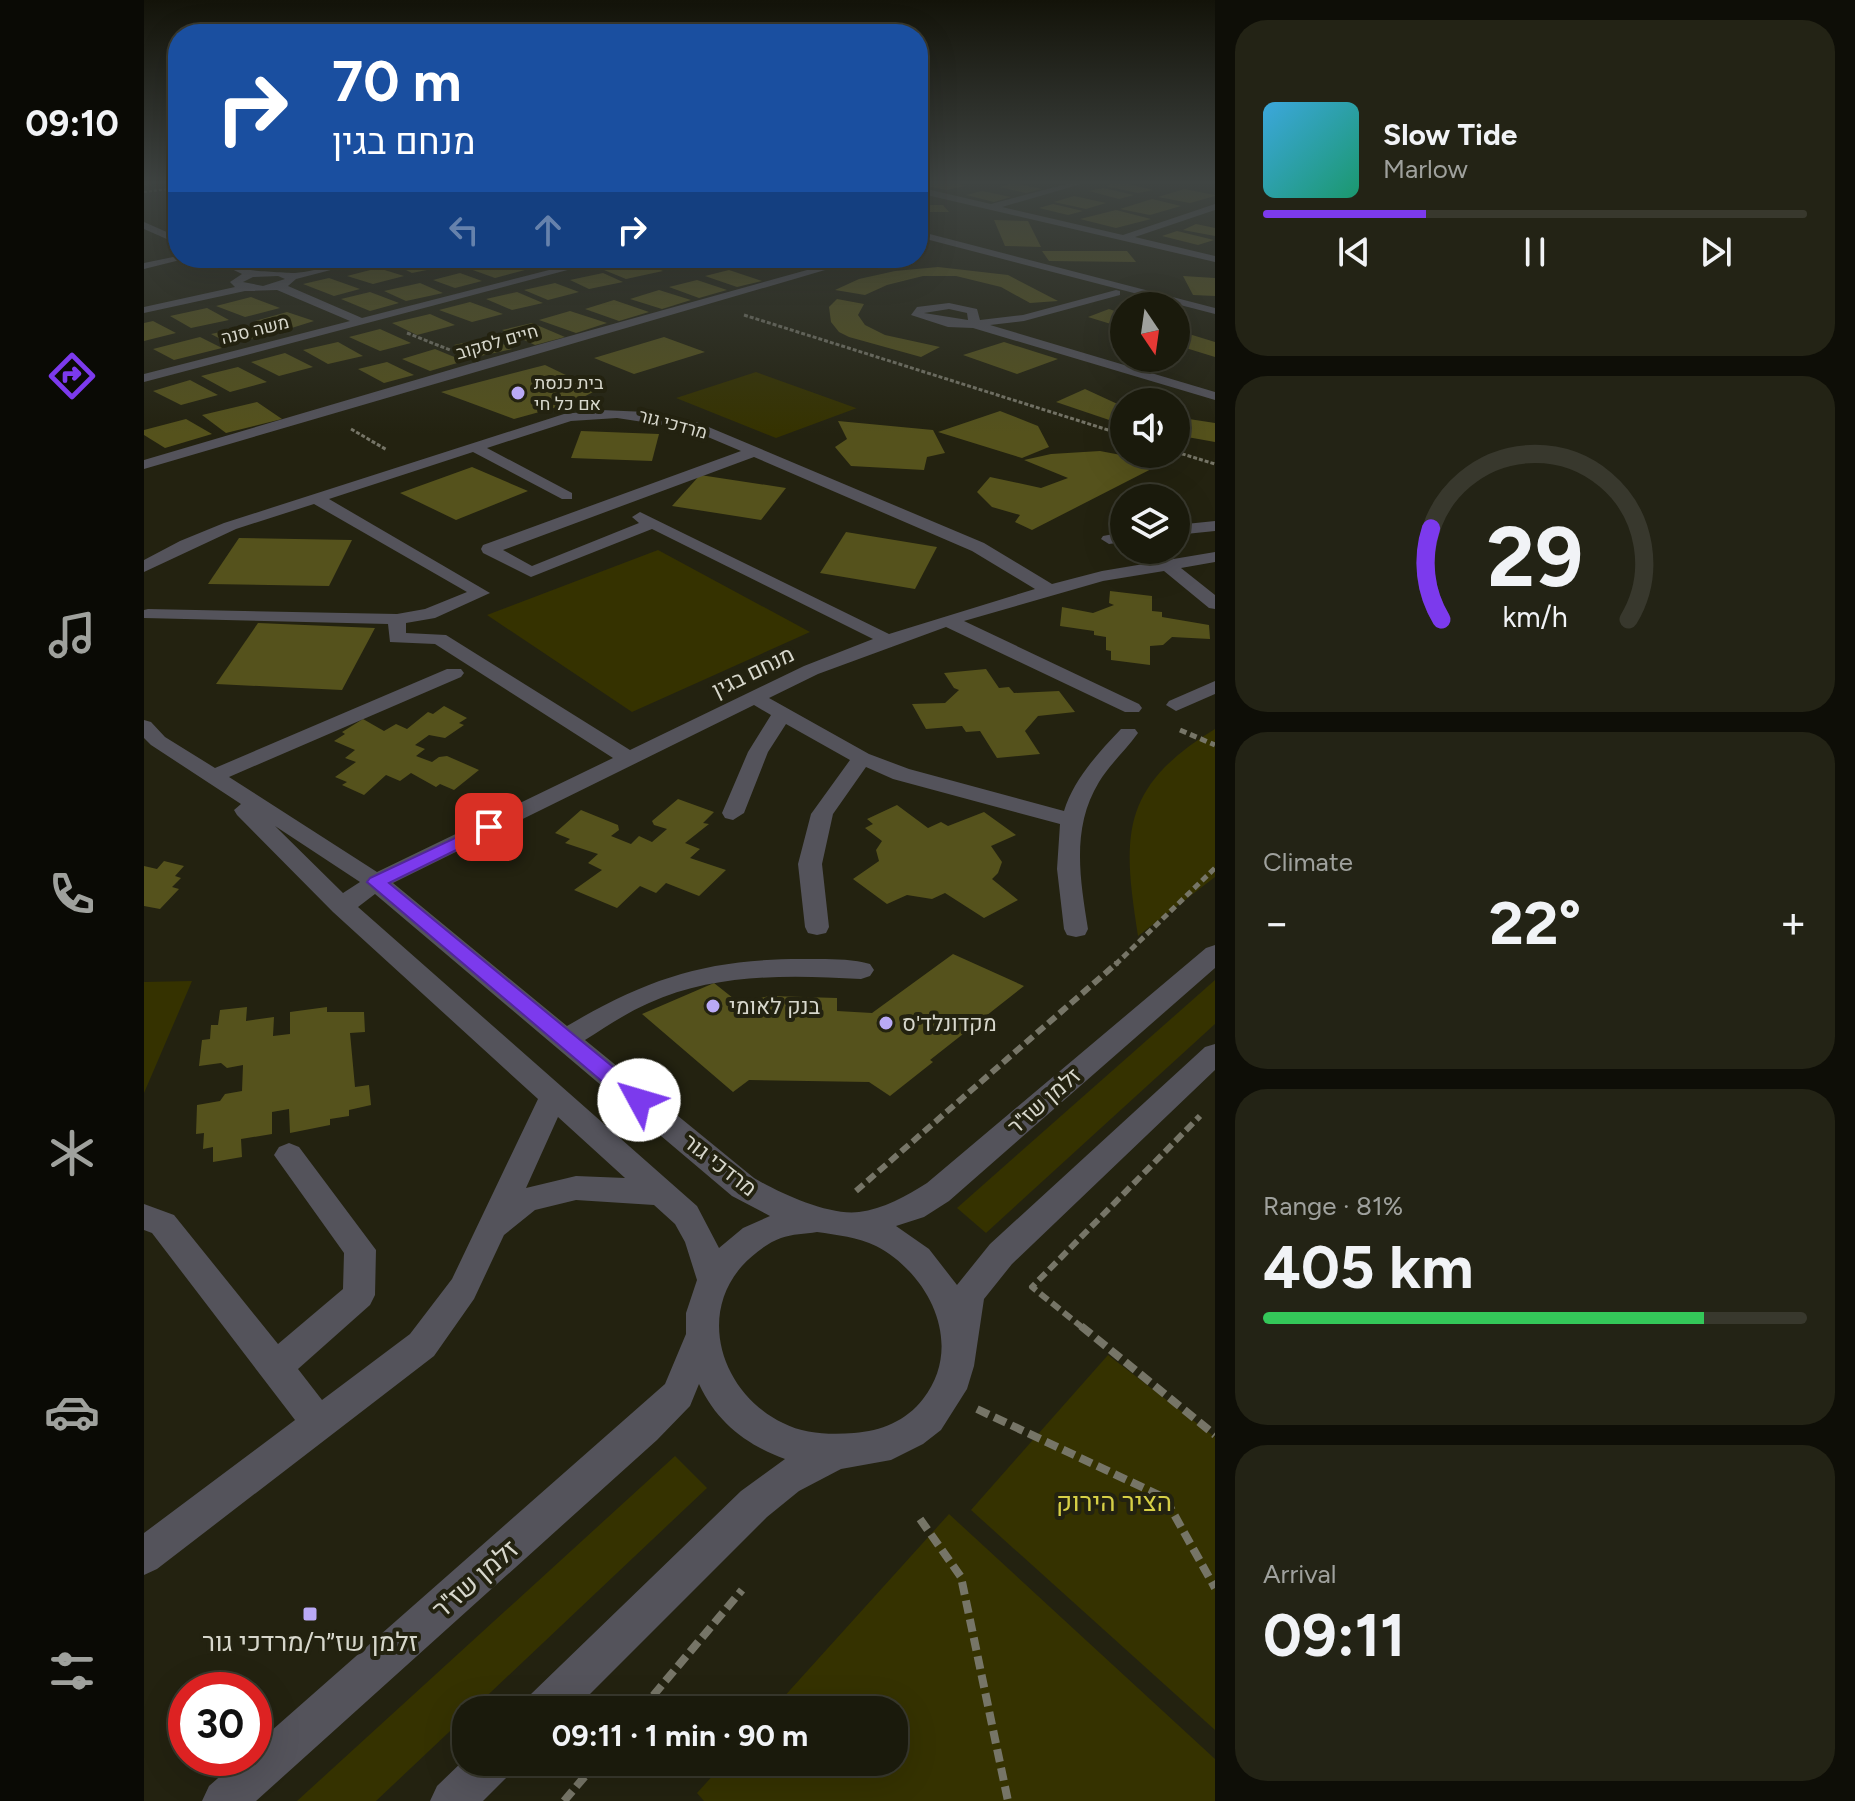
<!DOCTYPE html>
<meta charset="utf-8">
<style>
:root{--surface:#1a1a0c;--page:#232315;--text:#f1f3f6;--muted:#9fa19d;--line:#38382d;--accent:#7c3aed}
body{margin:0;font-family:Figtree,Heebo,sans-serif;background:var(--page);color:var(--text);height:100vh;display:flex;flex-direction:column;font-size:30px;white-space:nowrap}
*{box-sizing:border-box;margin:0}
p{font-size:26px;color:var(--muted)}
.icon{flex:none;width:44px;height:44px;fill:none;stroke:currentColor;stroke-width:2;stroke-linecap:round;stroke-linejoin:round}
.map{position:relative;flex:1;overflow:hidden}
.side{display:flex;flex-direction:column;gap:20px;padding:20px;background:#0e0e07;width:640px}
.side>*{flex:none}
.top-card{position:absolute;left:24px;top:24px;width:760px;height:244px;border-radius:32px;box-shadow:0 8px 32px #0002,0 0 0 2px var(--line);background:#1a4fa0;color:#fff;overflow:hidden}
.needle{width:52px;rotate:167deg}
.fabs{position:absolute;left:966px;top:292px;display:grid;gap:16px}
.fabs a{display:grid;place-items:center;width:80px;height:80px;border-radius:50%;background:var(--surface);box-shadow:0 8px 32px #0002,0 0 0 2px var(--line);font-size:40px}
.speed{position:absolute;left:24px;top:1672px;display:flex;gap:16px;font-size:40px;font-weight:700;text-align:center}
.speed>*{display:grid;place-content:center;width:104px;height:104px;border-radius:50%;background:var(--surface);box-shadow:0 8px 32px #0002,0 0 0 2px var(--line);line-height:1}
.speed .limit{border:12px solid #d22;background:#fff;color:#111}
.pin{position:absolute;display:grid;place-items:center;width:68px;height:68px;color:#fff;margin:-34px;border-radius:16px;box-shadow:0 4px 12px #0006}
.me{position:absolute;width:88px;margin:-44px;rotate:309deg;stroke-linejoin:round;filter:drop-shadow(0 0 6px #0008)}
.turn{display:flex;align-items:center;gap:28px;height:168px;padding:0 32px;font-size:36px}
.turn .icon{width:104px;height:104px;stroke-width:2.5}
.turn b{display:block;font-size:56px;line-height:68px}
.lanes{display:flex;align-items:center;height:76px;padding:0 32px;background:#0003;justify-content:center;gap:40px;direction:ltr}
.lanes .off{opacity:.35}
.big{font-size:60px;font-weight:700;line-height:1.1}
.side .tile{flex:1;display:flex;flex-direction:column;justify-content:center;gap:12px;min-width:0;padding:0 28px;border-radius:32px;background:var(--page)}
.side .dial{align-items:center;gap:0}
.dial svg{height:208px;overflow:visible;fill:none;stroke:var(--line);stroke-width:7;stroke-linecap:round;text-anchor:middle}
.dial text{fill:var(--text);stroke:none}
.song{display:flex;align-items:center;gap:24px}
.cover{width:96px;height:96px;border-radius:12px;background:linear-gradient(135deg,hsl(200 70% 55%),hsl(160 70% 35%))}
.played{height:8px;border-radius:4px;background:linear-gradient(90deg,var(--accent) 30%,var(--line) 30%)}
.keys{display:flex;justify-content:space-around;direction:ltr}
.heat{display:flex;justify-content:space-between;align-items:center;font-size:44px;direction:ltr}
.charge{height:12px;border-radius:6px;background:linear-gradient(90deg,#34c759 81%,var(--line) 0)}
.trip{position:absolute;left:308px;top:1696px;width:456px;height:80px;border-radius:32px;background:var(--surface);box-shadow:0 8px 32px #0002,0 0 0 2px var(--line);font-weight:700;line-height:80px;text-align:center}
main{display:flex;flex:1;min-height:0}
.dock{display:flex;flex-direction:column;width:144px;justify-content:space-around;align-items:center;background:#0a0a05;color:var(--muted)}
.dock .icon{width:56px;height:56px}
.dock .active{color:var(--accent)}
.dock b{font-size:36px;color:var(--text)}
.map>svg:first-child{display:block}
.green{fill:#353200}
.building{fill:#55521c}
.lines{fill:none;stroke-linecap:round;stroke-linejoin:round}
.path-far4{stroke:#767567;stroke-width:2;stroke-dasharray:3 2;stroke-linecap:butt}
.path-far3{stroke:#767567;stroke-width:3;stroke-dasharray:4 2;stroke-linecap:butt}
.path-far2{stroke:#767567;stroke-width:5;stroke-dasharray:7 4;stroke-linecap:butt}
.path-far1{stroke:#767567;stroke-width:6;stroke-dasharray:10 5;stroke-linecap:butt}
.path{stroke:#767567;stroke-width:8;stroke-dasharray:13 6;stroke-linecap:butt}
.minor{fill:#54535b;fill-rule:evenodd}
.route{fill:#7c3aed;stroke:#51269a;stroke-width:2}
.poi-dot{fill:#baaaf6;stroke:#232210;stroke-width:3}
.labels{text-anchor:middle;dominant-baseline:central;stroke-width:8;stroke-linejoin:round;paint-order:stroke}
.far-street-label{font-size:18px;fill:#d7d7cc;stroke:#232210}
.far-poi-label{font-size:18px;fill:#d7d7cc;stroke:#232210;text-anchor:start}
.street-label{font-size:22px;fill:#d7d7cc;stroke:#232210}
.poi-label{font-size:22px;fill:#d7d7cc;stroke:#232210;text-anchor:start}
.near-park-label{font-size:26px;fill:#d6cf46;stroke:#232210}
.near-street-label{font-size:26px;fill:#d7d7cc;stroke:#232210}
.near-poi-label{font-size:26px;fill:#d7d7cc;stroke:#232210}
</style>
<main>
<nav class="dock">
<b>09:10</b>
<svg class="icon active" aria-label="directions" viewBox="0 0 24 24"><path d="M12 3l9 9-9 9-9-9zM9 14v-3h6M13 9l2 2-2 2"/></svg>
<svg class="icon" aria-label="music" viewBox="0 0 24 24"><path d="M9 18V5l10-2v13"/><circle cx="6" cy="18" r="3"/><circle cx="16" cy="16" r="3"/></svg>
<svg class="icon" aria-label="phone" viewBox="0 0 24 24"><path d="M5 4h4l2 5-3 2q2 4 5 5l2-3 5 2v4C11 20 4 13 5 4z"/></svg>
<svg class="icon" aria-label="climate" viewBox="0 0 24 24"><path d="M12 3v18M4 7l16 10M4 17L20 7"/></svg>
<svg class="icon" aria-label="car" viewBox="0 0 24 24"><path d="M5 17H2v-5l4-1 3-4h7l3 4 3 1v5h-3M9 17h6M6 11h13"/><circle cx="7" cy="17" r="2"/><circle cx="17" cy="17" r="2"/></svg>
<svg class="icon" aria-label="filters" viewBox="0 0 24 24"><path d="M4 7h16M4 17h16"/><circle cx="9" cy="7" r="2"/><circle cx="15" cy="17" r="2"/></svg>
</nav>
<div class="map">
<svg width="1071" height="1801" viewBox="0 0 1071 1801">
<rect width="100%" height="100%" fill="#232210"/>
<g class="green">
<polygon points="612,372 712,408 713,408 632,438 532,398"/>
<polygon points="514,550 666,632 488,712 343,615"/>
<path d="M1071,729V877L994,936C978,835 976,787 1071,729Z"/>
<polygon points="1071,980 1071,1024 842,1233 813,1208"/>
<polygon points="48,981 0,1093 0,982"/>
<polygon points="964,1355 1071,1437 1071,1730 827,1510"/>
<polygon points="531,1456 563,1488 328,1710 322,1710 322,1716 232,1801 153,1801"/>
<polygon points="805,1514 1071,1759 1071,1801 560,1801 553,1793 581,1762 750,1762 750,1710 628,1710"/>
</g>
<g class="building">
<polygon points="780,182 805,182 821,186 802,190 774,184"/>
<polygon points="976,182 1009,190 994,193 961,186"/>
<polygon points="870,183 898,189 882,193 855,187"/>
<polygon points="959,188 990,195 975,199 945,191"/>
<polygon points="1040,189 1071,195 1071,196 1046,203 1014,197"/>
<polygon points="838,191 867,197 850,202 822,195"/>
<polygon points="930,196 962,203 942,209 910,202"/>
<polygon points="1008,199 1037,206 1006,215 976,209"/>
<polygon points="909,204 939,211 924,215 895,208"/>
<polygon points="774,205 799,205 805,212 774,212"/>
<polygon points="972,210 1007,219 972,228 936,219"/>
<polygon points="850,220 884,221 897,247 861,246"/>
<polygon points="1052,224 1071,228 1071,236 1039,230"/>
<polygon points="1033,231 1070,240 1054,245 1018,236"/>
<polygon points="898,251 983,251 992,262 905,261"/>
<polygon points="100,258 151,258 151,259 118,266"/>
<polygon points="279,258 298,267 268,273 250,264"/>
<polygon points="379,258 427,258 427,259 402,266"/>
<polygon points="501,258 538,258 551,262 528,268"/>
<polygon points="356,261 381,270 351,278 326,269"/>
<polygon points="497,262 519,271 482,279 460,270"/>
<polygon points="794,267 864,275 914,301 886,303 857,287 812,276 779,276 743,285 721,295 691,290 715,279 751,271"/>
<polygon points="234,268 260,276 229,284 203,276"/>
<polygon points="585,270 618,281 593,287 561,276"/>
<polygon points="316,273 338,281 311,288 289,280"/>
<polygon points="459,273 479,282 445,289 426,280"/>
<polygon points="1039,276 1071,278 1071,296 1049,295"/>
<polygon points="185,278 216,289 190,296 159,284"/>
<polygon points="553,280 583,290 555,298 525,287"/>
<polygon points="276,283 299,293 262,301 240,291"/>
<polygon points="411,283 435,292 404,300 380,290"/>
<polygon points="515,290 547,300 518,309 486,299"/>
<polygon points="226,292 255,303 226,311 197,299"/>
<polygon points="373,292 399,303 368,310 342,299"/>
<polygon points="107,297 136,308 101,317 72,306"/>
<polygon points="693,299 720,304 714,315 721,325 741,335 796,347 777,357 705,337 695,332 687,322 685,307"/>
<polygon points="470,300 505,312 475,321 441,309"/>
<polygon points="326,302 359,314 328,322 295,310"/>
<polygon points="63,308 85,320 47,328 26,316"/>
<polygon points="965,309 980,314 980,328 944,317"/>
<polygon points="426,311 463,323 432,333 395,320"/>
<polygon points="143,312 170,321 138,331 111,321"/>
<polygon points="286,314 311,325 273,335 248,323"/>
<polygon points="9,321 32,333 0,341 0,323"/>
<polygon points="388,323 421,337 391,345 358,330"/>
<polygon points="100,327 119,336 86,344 67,334"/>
<polygon points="236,329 267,343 236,351 205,337"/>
<polygon points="1032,330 1071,342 1071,357 1032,345"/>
<polygon points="56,337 78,348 30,360 9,349"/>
<polygon points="346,337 368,349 332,357 310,345"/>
<polygon points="520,337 561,352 490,374 450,358"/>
<polygon points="194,342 219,356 184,364 159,350"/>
<polygon points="860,342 914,359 873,374 819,355"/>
<polygon points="291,349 320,361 286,371 258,359"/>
<polygon points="141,353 169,367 135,376 107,362"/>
<polygon points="243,362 270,375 240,383 214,369"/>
<polygon points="401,365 453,390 428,403 370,419 297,392"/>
<polygon points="94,367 123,382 86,392 57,376"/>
<polygon points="46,380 74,395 37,405 9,391"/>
<polygon points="941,389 980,407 980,425 912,402"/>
<polygon points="113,402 138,419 82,433 58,415"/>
<polygon points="856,411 894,426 905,447 878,458 794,432"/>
<polygon points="1032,417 1071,423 1071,442 1032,435"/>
<polygon points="42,419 68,434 21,448 0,435 0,430"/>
<polygon points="694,421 789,430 801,453 783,457 780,470 707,466 691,447 703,439"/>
<polygon points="437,431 515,434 508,461 427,458"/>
<polygon points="956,451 1019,463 888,530 871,522 876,515 848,507 833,492 846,477 897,488 924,478 880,460 907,454"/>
<polygon points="328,467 384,491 312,520 256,493"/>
<polygon points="556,475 642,488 617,520 528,506"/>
<polygon points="702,532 793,547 771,589 676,573"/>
<polygon points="95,538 208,540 185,586 64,584"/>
<polygon points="966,591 1008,596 1008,611 1018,612 1018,617 1065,625 1066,639 1028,637 1019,645 1006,646 1006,665 967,660 967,651 962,650 962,637 950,635 950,631 916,626 918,607 949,613 970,605 965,603"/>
<polygon points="114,623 231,628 198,690 72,684"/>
<polygon points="842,669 855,688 865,687 870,693 915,691 931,712 894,716 881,731 896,754 853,758 836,731 822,732 818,726 782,729 768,704 801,703 815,690 810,688 800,673"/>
<polygon points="300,706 323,718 315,723 320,725 301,738 285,735 271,745 281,749 272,756 288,762 295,757 303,756 335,770 310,790 296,784 292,787 267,773 256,781 242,775 220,795 198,785 203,782 191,777 212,762 201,758 211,750 190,741 201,734 198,732 219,719 240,731 252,724 263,729 284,712 289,714"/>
<polygon points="534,799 570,812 559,823 565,824 541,843 556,849 546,858 582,870 555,896 522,883 512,893 496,886 473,908 430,890 458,870 444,863 454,854 421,843 426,839 411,833 437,810 474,825 475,830 467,836 487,844 495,836 508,842 523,829 510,825 508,821"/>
<polygon points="753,805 784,828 797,822 804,826 840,812 872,835 847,846 858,862 854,873 848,879 874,900 840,918 801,893 788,899 763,895 743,904 709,879 735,861 732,850 738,841 721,828 729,824 723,819"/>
<polygon points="20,861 40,866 31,876 37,878 28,887 35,889 16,909 0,906 0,866 13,869"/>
<polygon points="809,954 880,986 786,1060 789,1062 746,1096 725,1082 605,1080 589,1092 498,1014 570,983 594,1002 626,996 693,998 693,1011 728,1013"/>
<polygon points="103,1007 102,1021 130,1017 129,1036 146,1034 146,1012 183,1007 183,1012 220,1012 221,1032 206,1033 211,1087 225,1085 227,1105 205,1110 205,1116 186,1119 186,1125 146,1133 145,1109 128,1112 128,1134 97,1139 98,1157 69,1162 69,1147 59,1149 60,1133 52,1134 53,1105 76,1101 81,1094 98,1091 99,1065 83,1068 77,1063 55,1066 58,1040 66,1039 67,1025 74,1025 76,1010"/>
</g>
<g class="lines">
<g class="path-far4">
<polyline points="0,184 22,182"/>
<polyline points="0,192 34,188"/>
</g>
<g class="path-far3">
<polyline points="600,315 980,435"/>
<polyline points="263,333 306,350"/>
<polyline points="207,429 243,450"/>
<polyline points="1032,452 1071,464"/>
</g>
<g class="path-far2">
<polyline points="1036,730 1071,745"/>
<polyline points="971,965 1071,868"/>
</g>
<g class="path-far1">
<polyline points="712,1191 973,963"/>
<polyline points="939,1328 888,1287 1056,1116"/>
</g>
<g class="path">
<polyline points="937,1326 1071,1435"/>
<polyline points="833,1409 1021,1498 1071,1588"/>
<polyline points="776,1519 817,1577 864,1801"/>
<polyline points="497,1710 598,1590"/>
<polyline points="420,1801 453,1762"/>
</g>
<g class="minor">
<polygon points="930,182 944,182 858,207 979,235 1071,204 1071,210 991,237 1071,256 1071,262 774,193 774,187 847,204"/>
<polygon points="0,222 34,237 34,244 0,229"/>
<polygon points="774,231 1071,308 1071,314 774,237"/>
<polygon points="34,256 44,258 0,269 0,263"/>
<path d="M65,258C82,258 91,266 107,270C110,271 148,273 151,273C179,271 205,258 233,258L152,279L144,286L218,318L452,258H469L0,382V374L206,321L133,290L101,291L0,313V307L91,287L86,282L98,274ZM134,276L141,279L119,286L99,282L109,277Z"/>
<path d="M629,258C645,258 661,267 675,266C691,266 706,258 722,258L0,469V460L336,361L663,270Z"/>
<path d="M972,290L976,291V295L880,321L846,325L1071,392V400L829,328L804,327L767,315L773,307L805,303L833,309L836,320L879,315ZM805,309L823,313L824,320L780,313Z"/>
<path d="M457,410L503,412L555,423L840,543L908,584L958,571L1071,552V562L1037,568L1071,595V609L1065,608L1020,571L959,581L820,621L995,704L998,708L995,712H981L802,627L674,674L625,698L725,754L765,769L920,811C930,779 954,753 977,729H991L994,733C982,750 966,764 955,782C927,828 936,879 944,929L941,935L932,937L923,935L920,929L913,869L916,824L749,779L722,767L689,814L678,864L685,927L682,933L673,935L664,933L661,927L654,864L667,814L706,760L642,724L624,752L600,813L589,820L581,818L578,813L604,752L627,715L610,705L249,883L423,1026C504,978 563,959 658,959C680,959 705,958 726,964L730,970L726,976L717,979C646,975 571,973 505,1003C482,1013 462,1027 441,1040L610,1178C635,1193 685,1216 715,1212C739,1209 763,1196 783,1183L1062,948L1071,945V968L805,1201L780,1217L752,1226L785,1249L813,1285L846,1244L1061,1047L1071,1044V1070L868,1264L840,1299L830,1366L823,1389L797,1430L779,1444L747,1460L697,1469L655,1491L623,1517L430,1710H380L386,1695L597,1491L641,1459C603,1445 573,1423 555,1384L546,1406L513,1440L112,1801H58L65,1786L97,1758H110V1746L521,1384L542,1334V1313L553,1280L541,1242L531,1224L510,1205L432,1200L391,1210L360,1235L330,1299L290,1356L13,1569L0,1575V1533L151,1420L8,1233L0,1230V1204L30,1215L134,1344L199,1289L200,1253L130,1155L135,1147L145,1143L155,1147L232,1250L231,1295L226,1305L154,1369L178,1400L266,1334L308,1279L394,1099L189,912L93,815L90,810L97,804L7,745L0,738V720L7,722L21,737L71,768L303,669H317L320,673L317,677L85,777L233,872L469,758L291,644L246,642L244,624L0,618V610L4,609L253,614L281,609L323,592L170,504L92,529L0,572V560L36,541L80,523L420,414ZM473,418L545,429L597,451L339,545L337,549L339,553L387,577L508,529L729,639L660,666L486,750L302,635L262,633V623L291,618L346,593L185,499L329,452L418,499H428V493L343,448L427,421ZM610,457L828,551L891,589L745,634L496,512L488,517L495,523L388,566L359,550ZM131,826L216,882L199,893ZM231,894L588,1196L626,1216L599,1228L575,1248L553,1206L214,907ZM414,1117L481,1178L432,1176L382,1188ZM673,1232C693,1235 714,1237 732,1246C786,1274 821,1346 779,1399C762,1421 737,1431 710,1433C687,1435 660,1434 639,1423C580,1395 552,1318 598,1266C608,1255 623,1243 637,1238C648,1234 661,1234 673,1232Z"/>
<polygon points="1071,521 1071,531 1032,535 1032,525"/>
<polygon points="980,532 980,542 965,544 957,539 959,536"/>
<polygon points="1071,681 1071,694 1032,711 1022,705 1025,701"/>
<polygon points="322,1758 322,1762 369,1762 363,1777 339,1801 286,1801 293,1786"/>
</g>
</g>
<linearGradient id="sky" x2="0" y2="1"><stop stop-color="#131309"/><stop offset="0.42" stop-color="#3f4442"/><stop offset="1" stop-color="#3f4442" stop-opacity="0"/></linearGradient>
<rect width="1071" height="434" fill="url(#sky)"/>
<polygon class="route" points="345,822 351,824 353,827 351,831 245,883 502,1094 505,1100 502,1106 495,1108 487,1106 223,882 226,878"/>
<g class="poi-dot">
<circle cx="374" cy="393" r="8"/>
<circle cx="569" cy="1006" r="8"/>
<circle cx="742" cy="1023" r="8"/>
<rect x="158" y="1606" width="16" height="16" rx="4"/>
</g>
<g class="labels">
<g class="far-street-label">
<text transform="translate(111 330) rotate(-14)">משה סנה</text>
<text transform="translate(353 342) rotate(-16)">חיים לסקוב</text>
<text transform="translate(529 424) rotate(15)">מרדכי גור</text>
</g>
<g class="far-poi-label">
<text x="390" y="383">בית כנסת<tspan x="390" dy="21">אם כל חי</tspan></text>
</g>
<g class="street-label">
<text transform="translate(609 672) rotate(-26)">מנחם בגין</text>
<text transform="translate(900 1101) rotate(-41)">זלמן שז"ר</text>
<text transform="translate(576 1165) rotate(38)">מרדכי גור</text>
</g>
<g class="poi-label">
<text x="585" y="1006">בנק לאומי</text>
<text x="758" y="1023">מקדונלד'ס</text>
</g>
<g class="near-park-label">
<text x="970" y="1502">הציר הירוק</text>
</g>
<g class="near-street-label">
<text transform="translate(331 1579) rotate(-41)">זלמן שז"ר</text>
</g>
<g class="near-poi-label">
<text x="166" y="1642">זלמן שז״ר/מרדכי גור</text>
</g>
</g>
</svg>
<div class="fabs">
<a><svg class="needle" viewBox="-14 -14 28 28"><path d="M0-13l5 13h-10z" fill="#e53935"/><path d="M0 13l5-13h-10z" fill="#9fa19d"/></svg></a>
<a><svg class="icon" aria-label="sound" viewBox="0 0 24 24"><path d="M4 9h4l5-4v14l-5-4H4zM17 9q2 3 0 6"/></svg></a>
<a><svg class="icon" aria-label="layers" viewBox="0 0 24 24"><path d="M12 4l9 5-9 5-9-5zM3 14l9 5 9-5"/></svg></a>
</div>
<div class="speed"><div class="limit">30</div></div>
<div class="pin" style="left:345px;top:827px;background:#d93025"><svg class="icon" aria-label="arrive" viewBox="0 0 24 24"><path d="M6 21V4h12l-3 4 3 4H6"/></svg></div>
<svg class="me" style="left:495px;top:1100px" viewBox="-20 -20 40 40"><circle r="19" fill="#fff"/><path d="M0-13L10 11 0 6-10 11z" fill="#7c3aed"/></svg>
<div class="trip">09:11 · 1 min · 90 m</div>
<div class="top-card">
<div class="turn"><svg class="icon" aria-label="right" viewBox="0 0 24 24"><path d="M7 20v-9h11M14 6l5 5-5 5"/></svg><div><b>70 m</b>מנחם בגין</div></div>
<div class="lanes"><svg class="icon off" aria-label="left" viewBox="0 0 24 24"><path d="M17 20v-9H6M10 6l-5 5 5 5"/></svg><svg class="icon off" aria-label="ahead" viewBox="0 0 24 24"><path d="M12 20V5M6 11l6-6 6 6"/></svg><svg class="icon" aria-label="right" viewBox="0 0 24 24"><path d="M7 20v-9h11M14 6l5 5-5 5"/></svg></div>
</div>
</div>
<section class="side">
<div class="tile">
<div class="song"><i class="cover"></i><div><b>Slow Tide</b><p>Marlow</p></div></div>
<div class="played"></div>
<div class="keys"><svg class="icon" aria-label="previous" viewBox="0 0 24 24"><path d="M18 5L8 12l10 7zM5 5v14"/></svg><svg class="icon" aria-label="pause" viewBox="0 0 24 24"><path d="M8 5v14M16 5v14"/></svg><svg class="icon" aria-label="next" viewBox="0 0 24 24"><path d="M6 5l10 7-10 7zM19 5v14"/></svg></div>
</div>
<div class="tile dial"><svg viewBox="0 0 100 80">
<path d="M14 69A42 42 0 1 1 86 69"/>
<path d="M14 69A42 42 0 0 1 10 34" stroke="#7c3aed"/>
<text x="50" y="56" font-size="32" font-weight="700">29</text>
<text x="50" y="72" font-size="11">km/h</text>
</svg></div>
<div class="tile"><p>Climate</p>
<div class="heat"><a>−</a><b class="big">22°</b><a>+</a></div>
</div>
<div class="tile"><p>Range · 81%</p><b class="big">405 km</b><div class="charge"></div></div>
<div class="tile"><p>Arrival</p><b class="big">09:11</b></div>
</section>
</main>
